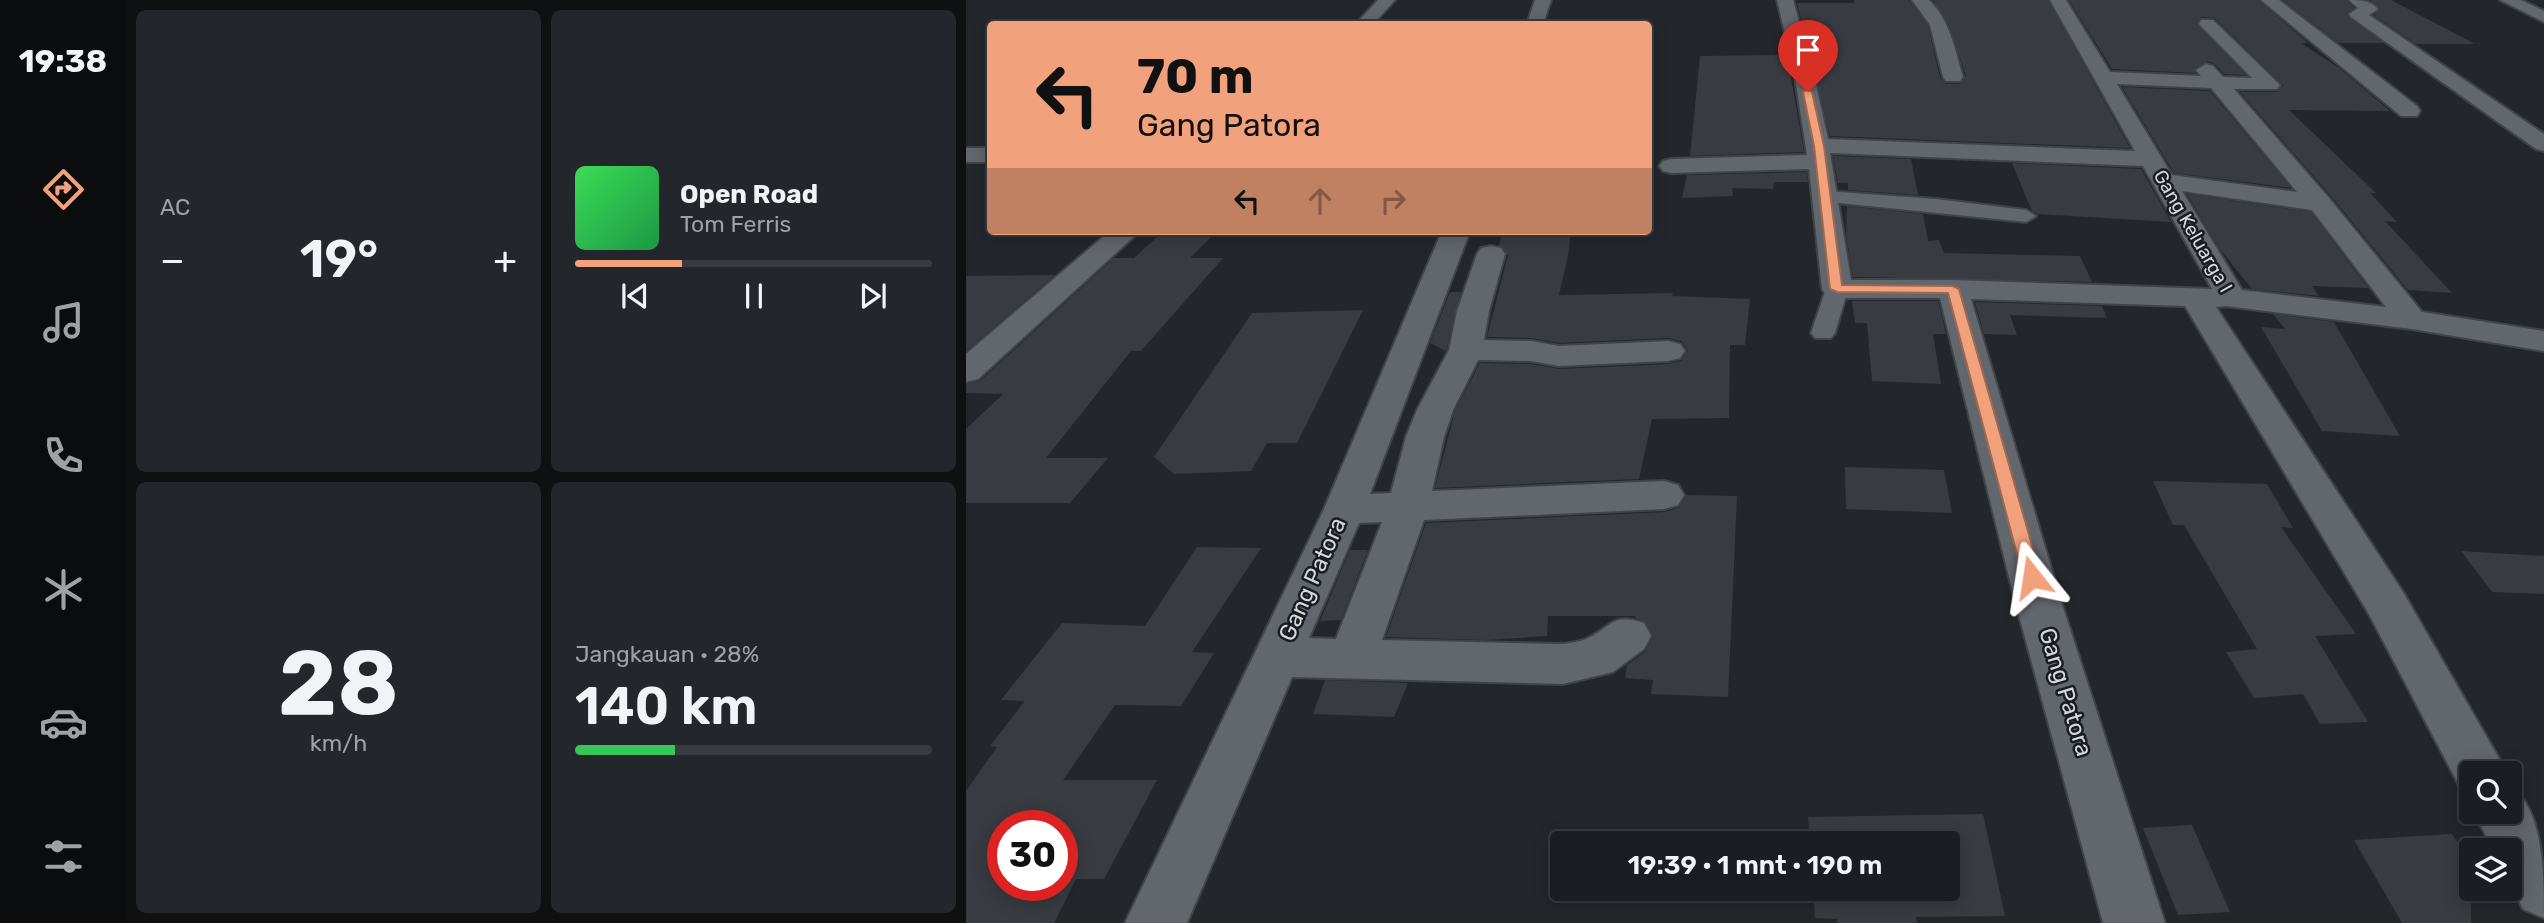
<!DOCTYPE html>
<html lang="id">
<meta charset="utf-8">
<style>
:root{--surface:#1a1d21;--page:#23262a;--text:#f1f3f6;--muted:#9fa2a5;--line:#383b3f;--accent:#f1a17b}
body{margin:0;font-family:Rubik,sans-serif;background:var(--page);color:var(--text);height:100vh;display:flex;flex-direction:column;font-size:26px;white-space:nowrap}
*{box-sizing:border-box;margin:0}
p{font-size:23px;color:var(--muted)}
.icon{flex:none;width:38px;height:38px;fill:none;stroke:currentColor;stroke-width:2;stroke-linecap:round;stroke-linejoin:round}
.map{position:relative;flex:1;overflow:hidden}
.panel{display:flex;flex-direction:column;gap:10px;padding:10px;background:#0e1012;width:840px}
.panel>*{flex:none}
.top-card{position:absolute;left:21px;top:21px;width:665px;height:214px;border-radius:7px;box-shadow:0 4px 18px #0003,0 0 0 2px var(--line);background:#f1a17b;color:#111;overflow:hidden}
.controls{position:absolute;left:1493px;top:761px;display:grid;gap:14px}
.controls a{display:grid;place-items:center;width:63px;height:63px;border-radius:7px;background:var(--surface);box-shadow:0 4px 18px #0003,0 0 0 2px var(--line);font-size:35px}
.speed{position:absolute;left:21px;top:810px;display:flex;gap:14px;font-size:35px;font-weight:700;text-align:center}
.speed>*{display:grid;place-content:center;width:91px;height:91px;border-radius:50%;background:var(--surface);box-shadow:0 4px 18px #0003,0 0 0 2px var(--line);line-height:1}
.speed .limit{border:10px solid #d22;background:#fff;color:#111}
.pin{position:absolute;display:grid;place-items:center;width:60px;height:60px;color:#fff;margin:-72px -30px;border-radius:50% 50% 50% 0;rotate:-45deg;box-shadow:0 0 7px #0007}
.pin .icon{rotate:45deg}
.me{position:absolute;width:77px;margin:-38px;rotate:345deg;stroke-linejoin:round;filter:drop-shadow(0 0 5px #0008)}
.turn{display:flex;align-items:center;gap:24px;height:147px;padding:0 35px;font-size:32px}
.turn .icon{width:91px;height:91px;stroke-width:2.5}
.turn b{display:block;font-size:49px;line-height:60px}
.lanes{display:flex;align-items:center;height:66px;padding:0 35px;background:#0003;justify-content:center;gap:35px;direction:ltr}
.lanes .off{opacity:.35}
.big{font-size:52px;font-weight:600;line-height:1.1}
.panel .card{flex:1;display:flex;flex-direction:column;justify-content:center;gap:10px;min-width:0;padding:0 24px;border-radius:10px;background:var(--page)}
.panel .dial{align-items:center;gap:0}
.dial b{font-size:91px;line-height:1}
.song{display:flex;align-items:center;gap:21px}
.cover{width:84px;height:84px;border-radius:10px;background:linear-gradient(135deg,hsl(130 70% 55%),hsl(140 70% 35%))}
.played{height:7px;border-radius:4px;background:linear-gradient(90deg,var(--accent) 30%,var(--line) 30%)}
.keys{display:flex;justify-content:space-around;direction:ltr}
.heat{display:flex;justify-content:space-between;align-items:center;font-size:38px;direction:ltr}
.charge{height:10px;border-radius:5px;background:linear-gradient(90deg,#34c759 28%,var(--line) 0)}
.panel .tiles{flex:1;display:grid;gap:10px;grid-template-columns:repeat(2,1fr)}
.trip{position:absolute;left:584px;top:831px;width:410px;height:70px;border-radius:7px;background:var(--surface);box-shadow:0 4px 18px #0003,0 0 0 2px var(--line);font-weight:600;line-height:70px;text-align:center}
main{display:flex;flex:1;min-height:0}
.dock{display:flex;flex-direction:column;width:126px;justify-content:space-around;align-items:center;background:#0a0c0d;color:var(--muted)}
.dock .icon{width:49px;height:49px}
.dock .selected{color:var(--accent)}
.dock b{font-size:32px;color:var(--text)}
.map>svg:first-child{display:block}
.building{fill:#383c42;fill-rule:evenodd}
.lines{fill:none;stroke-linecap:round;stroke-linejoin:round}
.service-casing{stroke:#404448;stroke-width:4}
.minor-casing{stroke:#404448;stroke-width:4}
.service{fill:#62666d;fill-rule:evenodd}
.minor{fill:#62666d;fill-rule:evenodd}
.route{fill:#f1a17b;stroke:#9d6950;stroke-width:2}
.labels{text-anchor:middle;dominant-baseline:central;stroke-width:5;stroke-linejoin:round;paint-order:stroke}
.far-street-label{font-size:19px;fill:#d5d8db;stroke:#191d22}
.street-label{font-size:23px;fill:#d5d8db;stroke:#191d22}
</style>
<main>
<nav class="dock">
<b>19:38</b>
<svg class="icon selected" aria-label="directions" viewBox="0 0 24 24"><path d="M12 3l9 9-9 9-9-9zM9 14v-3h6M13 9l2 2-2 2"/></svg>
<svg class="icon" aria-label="music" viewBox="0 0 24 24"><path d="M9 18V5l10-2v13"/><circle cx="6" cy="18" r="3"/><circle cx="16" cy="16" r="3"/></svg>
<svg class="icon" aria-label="phone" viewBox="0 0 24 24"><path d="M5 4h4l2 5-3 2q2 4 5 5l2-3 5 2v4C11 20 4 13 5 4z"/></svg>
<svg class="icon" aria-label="climate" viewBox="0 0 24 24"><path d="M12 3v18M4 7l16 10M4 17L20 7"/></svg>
<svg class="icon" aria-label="car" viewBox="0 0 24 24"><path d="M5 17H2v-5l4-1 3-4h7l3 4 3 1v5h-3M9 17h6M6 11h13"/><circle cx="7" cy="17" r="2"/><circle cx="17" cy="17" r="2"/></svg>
<svg class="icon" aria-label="filters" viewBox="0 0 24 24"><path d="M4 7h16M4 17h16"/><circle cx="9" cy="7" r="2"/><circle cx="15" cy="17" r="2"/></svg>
</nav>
<section class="panel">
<div class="tiles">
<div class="card"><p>AC</p>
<div class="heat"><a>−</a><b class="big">19°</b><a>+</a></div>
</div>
<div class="card">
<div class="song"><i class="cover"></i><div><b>Open Road</b><p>Tom Ferris</p></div></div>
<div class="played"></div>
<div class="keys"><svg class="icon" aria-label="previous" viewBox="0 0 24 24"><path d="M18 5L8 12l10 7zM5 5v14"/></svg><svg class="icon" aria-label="pause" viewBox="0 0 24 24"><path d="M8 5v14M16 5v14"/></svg><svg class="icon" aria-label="next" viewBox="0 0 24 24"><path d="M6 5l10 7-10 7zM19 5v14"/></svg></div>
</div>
<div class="card dial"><b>28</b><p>km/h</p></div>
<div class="card"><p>Jangkauan · 28%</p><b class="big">140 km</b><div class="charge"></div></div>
</div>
</section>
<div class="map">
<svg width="1578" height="923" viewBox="0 0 1578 923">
<rect width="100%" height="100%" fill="#23272c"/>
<g class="building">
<polygon points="888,0 943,0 962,26 974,78 980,84 994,84 1000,76 983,25 967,0 1082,0 1164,148 864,136 831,3 888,3"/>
<polygon points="1103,0 1292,0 1342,43 1335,43 1373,68 1424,111 1323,110 1410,193 1404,193 1431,222 1419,221 1486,293 1442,290 1365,196 1274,92 1311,92 1317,85 1249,18 1235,17 1230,24 1280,75 1258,74 1249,64 1241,61 1229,68 1229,73 1146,69"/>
<polygon points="1317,0 1380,0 1388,8 1380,13 1383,18 1418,43 1373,43"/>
<polygon points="1404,0 1425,0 1509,44 1450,44 1408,15 1415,9"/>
<polygon points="821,55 838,152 724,156 734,56"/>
<polygon points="1156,87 1244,91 1325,188 1208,173"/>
<polygon points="867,156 945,159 952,195 882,190 882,183 872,183"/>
<polygon points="1046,163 1175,169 1205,222 1072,214 1066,211"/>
<polygon points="841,172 842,182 808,182 807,189 766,188 767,196 716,198 721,175"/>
<polygon points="1221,194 1345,212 1402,288 1346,286 1353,296 1286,289 1253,248"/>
<polygon points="881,206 957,214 962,241 973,240 978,253 1114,256 1126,282 887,277 880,235"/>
<polygon points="537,231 605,231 602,256 593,295 707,293 706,296 784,299 779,345 764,345 763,418 686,419 673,479 469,488 489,411 514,363 565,364 593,369 702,364 715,361 722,351 715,341 702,338 593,343 565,338 521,337 542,255 533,245"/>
<polygon points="192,236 246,236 224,258 257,258 175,351 165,351 80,458 142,458 104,503 0,503 0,429 37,394 0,393 0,384 14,381 148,258 168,258"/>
<polygon points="89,275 0,351 0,276"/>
<polygon points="484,292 495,292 480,351 464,343"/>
<polygon points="886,301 972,301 980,334 967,334 975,384 906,381 901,323 889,323"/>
<polygon points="1009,302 1136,306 1141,318 1044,315 1051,335 1018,334"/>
<polygon points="397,310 331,443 301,443 285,471 208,474 188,457 286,313"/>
<polygon points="1307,314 1368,322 1434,436 1356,431 1295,327 1319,329"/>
<polygon points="879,467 978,470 986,513 880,509"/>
<polygon points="1187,481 1301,484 1327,528 1315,527 1390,634 1349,636 1402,722 1354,724 1337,694 1288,698 1260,652 1291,649 1218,525 1207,525"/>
<polygon points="720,495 771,496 762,697 685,694 687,680 659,678 661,665 680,651 687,637 680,622 669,618 670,616 582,616 581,636 521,640 420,637 460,523 698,512 713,508"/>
<path d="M231,547L295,548L226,652L248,653L215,706L149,705L97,780H191L138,879H110L88,923H0V791L31,747L24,746L59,701L35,700L96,623L179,626ZM37,826H96V886H37Z"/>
<polygon points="384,550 402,550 375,620 354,621"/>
<polygon points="1495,551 1578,556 1578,594 1526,592"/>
<polygon points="359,680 442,683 428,717 347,714"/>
<polygon points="1017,814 1039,916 950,917 951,923 871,923 871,919 849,918 847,889 982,889 982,844 844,844 842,817"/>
<polygon points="1226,825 1264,912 1212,915 1177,828"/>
<polygon points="1486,834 1505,862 1505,923 1436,923 1388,840"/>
</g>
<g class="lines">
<defs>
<g id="service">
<polygon points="860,191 970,199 1060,210 1070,216 1060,222 853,201 851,197"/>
<polygon points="871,282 879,284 882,289 869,333 865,338 849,338 845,333 860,289 863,284"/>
</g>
<g id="minor">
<polygon points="412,0 429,0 407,24 390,24"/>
<polygon points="569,0 585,0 577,24 561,24"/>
<path d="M811,0H827L847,71L862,139L1169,151L1084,0H1100L1144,72L1235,76L1230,70L1240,64L1247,66L1257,77L1286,78L1233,24L1235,20H1247L1314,85L1311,89H1268L1363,198L1456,312L1578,331V351L1446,329L1260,306L1250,307L1437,592L1542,774H1505V795L1496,791L1404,616L1219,306L1005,299L1095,601L1199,923H1137L1049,601L974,298H871L860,295L856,289L843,169L705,173L697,171L693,166L697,161L705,159L841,155L828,71ZM1151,84L1245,88L1331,192L1206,175ZM864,153L1177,166L1246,289L987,280H885ZM1216,191L1346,210L1420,307L1276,290Z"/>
<path d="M946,0H963C984,20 989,50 997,77L994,81H980L977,77L964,25Z"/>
<polygon points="1295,0 1313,0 1451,106 1454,111 1451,116 1435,116"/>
<path d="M1383,0C1395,0 1404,0 1412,9L1403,15L1578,134V151L1570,149L1385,17L1383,14L1392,8Z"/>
<polygon points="1534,0 1555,0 1578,11 1578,22"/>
<rect x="0" y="148" width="24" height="14"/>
<polygon points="144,231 174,231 12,379 0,382 0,354"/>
<path d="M476,231H504L404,494L425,493L440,437L451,410L483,350L491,311L511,254L515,248L525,246L535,248L539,254L523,311L518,340L565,341L593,346L702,341L714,344L719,351L714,358L702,361L593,366L565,361L512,360L487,410L478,437L466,491L698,481L712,485L718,495L712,505L698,509L458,520L416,640L597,644C604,643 613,642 620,639C646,627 645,612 678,623L685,636L678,649L647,672L597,684L326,677L221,923H159L358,509ZM416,522L370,639L343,638L393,523Z"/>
<path d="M1544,788C1578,806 1578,878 1578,918L1557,909L1544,883V850H1527L1508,812H1544Z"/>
</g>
</defs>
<use href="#service" class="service-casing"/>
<use href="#minor" class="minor-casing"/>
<use href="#service" class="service"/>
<use href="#minor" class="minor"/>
</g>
<polygon class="route" points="842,89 846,92 858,146 876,285 987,286 993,289 1075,577 1072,582 1059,582 1057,577 982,293 871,292 864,289 848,146 837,92"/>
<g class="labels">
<g class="far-street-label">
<text transform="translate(1227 231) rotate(60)">Gang Keluarga I</text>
</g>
<g class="street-label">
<text transform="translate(346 579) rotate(-66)">Gang Patora</text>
<text transform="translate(1100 692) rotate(73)">Gang Patora</text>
</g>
</g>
</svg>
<div class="controls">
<a><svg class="icon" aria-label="search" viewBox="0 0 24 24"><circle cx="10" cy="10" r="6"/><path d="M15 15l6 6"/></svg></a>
<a><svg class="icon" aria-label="layers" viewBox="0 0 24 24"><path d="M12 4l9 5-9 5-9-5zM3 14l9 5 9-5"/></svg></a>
</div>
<div class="speed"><div class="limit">30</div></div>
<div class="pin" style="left:842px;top:92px;background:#d93025"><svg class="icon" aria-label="arrive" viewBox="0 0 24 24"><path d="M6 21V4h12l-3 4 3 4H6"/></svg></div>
<svg class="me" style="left:1066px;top:577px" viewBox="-20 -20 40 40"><path d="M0-17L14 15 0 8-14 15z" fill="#f1a17b" stroke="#fff" stroke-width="4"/></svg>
<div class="trip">19:39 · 1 mnt · 190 m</div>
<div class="top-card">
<div class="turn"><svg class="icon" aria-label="left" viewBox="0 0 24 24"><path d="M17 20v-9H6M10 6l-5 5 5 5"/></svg><div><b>70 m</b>Gang Patora</div></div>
<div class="lanes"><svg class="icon" aria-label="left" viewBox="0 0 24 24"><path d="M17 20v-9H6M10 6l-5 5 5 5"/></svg><svg class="icon off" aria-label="ahead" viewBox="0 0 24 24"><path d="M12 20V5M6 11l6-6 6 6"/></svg><svg class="icon off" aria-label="right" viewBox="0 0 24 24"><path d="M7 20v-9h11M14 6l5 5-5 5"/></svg></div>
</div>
</div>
</main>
